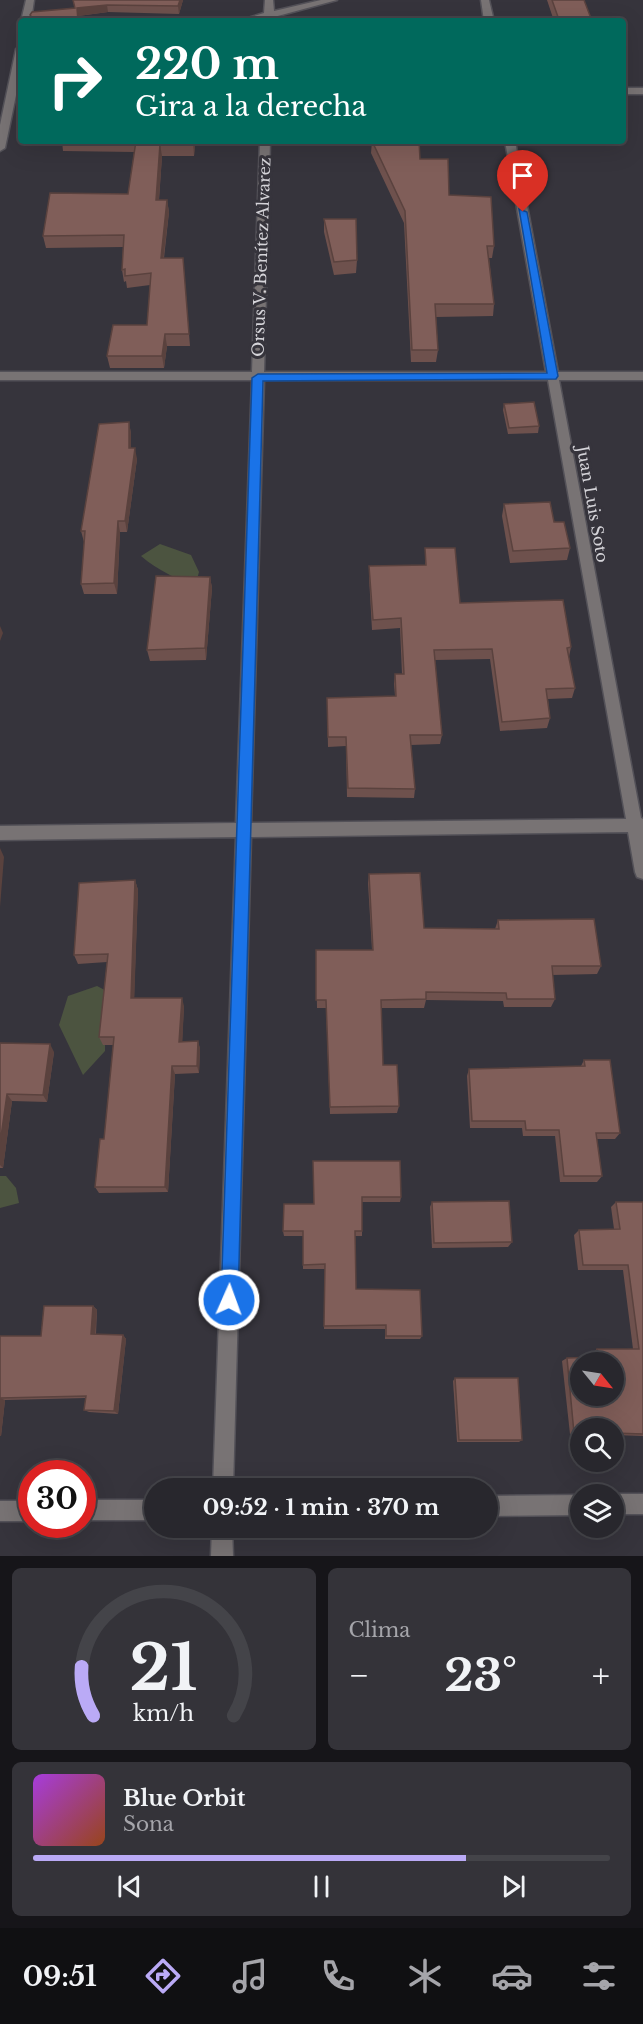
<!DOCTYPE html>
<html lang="es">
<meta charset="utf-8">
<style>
:root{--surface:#28272d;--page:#343339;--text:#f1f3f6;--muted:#a5a5aa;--line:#444449;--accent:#baaaf6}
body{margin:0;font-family:"Libre Baskerville",serif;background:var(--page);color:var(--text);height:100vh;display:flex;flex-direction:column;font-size:22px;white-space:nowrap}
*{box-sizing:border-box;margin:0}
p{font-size:20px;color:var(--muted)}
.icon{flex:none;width:33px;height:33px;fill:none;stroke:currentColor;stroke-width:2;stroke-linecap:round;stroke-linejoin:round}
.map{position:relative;height:1556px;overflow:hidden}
.details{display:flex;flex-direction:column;gap:12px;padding:12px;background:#161519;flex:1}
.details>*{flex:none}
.guide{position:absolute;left:18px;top:18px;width:608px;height:126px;border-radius:6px;box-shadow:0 6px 24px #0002,0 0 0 2px var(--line);background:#00695c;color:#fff;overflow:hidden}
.needle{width:39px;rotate:120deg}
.fabs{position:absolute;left:570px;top:1352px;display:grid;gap:12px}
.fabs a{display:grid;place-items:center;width:54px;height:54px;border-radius:50%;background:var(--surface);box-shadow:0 6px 24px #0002,0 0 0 2px var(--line);font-size:30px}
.speed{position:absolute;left:18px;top:1460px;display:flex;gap:12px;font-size:30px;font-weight:700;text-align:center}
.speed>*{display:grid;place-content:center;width:78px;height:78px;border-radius:50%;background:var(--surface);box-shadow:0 6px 24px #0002,0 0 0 2px var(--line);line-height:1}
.speed .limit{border:9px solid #d22;background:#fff;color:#111}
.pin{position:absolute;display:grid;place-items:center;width:51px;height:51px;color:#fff;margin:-62px -26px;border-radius:50% 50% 50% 0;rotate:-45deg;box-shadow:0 0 6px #0007}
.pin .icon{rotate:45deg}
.me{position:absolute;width:66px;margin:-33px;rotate:2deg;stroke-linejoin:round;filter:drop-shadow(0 0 4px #0008)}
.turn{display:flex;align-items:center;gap:21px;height:126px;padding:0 18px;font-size:27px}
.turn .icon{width:78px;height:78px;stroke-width:2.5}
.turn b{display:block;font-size:42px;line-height:51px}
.big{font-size:45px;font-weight:700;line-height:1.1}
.details .card{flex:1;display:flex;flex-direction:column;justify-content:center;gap:9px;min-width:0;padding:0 21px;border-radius:9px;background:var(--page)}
.details .dial{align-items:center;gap:0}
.dial svg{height:156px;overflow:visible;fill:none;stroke:var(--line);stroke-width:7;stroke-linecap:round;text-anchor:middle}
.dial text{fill:var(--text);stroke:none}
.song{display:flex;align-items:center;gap:18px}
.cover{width:72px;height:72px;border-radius:9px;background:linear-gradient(135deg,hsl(280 70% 55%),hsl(20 70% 35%))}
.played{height:6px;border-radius:3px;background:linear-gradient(90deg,var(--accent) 75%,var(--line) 75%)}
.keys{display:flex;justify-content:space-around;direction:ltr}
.heat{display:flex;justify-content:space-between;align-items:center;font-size:33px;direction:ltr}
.details .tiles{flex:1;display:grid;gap:12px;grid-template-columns:1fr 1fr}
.card:last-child{grid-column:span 2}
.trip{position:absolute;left:144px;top:1478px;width:354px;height:60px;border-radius:30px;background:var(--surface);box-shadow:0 6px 24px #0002,0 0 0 2px var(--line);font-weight:700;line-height:60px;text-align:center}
.menu{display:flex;height:96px;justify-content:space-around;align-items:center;background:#101012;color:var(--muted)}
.menu .icon{width:42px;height:42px}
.menu .on{color:var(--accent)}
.menu b{font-size:27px;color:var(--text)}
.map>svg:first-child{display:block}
.green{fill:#4c5440}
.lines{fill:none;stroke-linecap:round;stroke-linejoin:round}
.minor-casing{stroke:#535158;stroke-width:3}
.minor{fill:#787374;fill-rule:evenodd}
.wall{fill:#6e514d}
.shaded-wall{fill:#5a423e}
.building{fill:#805e59;stroke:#5a423e;stroke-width:1.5;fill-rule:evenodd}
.route{fill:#1a73e8;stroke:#114b97;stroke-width:1.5}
.labels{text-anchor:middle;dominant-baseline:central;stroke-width:6;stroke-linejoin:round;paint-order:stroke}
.street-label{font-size:16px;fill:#d5d4d9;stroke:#36343c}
</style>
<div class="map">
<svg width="643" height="1556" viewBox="0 0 643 1556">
<rect width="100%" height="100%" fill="#36343c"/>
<g class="green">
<path d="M160,544L191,555L199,572L194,590C176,576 158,571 141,556Z"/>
<polygon points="97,986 122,999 105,1023 105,1051 83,1075 59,1025 68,996"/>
<polygon points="0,1176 6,1176 16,1188 19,1203 0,1208"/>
</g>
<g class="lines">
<defs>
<g id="minor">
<polygon points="26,0 34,0 31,21 21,21"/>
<polygon points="265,0 273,0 274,11 321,0 337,0 274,17 274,21 264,21 264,19 238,21 264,13"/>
<polygon points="481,0 489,0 494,21 484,21"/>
<polygon points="21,46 21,71 5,148 0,151 0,125 16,49"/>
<rect x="622" y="88" width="21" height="6"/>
<path d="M260,141H270L264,372H546L505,141H515L558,372H643V380H559L641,818L643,819V879L637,877L635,872L628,832L251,837L233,1488H213L236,837L0,840V826L236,823L252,380H0V372H252ZM264,380H548L626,819L251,823Z"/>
<polygon points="613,1494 643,1494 643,1514 614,1514"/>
<polygon points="580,1495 580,1515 488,1516 488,1496"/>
<rect x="82" y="1500" width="72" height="20"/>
<rect x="0" y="1501" width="32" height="20"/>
<polygon points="212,1527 232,1527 233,1556 211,1556"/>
</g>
</defs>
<use href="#minor" class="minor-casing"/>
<use href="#minor" class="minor"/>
</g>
<g class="wall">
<polygon points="73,0 183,0 179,14 108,12 78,16 78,21 31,21 30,15 75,8"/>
<polygon points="547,0 584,0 592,21 554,21"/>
<polygon points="62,141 213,141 212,145 195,145 194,156 162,156 159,200 167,200 169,212 164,258 183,258 190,346 167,346 164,368 110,368 107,356 147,325 150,285 127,288 126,281 124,282 122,270 123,247 46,248 43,236 128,194 134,152 63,151"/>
<polygon points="372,141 420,159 449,195 494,246 492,258 489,258 494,304 493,316 436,317 438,350 436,362 411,362 404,223 371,153"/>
<polygon points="324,219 357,260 356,273 334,275 324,232"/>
<polygon points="504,404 539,426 538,433 508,434 503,410"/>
<polygon points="129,422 131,434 131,448 137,459 127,532 120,532 117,594 84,594 81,584 84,542 81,531"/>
<polygon points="504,504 554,522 570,548 567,560 510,563 502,516"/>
<polygon points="425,548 460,603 571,647 569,657 575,688 572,698 548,699 550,718 547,728 500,731 490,659 435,660 442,735 440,744 411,745 415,789 414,798 347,797 346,746 328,747 327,698 395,696 394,684 395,674 402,674 400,628 372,630 369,577 369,566 425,565"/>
<polygon points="210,577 212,588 206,660 150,661 147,650"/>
<polygon points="369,874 424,928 495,929 498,920 601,966 597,974 552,975 555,999 551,1007 504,1007 503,1001 426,1000 424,1008 381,1008 383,1065 399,1106 397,1113 330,1114 326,1008 317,1008 316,950 372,950 368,883"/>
<polygon points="135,880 138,890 134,998 184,1006 182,1042 198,1041 200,1049 199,1073 175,1074 168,1192 99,1193 95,1187 104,1139 113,1045 103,1045 99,1037 107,962 78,964 74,955"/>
<polygon points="0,1043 54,1052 47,1102 12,1101 3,1168 0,1168"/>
<polygon points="584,1060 620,1133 615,1139 597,1139 602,1176 597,1182 560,1182 555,1136 523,1136 522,1128 470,1128 467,1076 469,1069 581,1066"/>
<polygon points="313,1161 401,1197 400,1202 362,1202 362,1236 355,1236 356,1289 422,1336 420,1339 385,1339 385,1329 324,1329 325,1269 303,1269 303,1236 284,1236 283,1231 314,1204"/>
<polygon points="432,1202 512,1242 508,1247 432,1248 430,1207"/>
<polygon points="616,1202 643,1202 643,1436 614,1435 614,1428 580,1428 580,1435 570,1434 562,1361 567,1358 593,1357 592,1353 597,1349 633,1349 623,1270 578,1270 574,1235 579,1230 614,1229 611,1207"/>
<polygon points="93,1306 97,1310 96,1334 123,1335 126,1339 118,1414 89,1412 84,1410 86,1398 5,1400 1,1436 0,1436 0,1336 41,1336"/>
<polygon points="455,1378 522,1440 519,1442 457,1442 453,1381"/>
</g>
<g class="shaded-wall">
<polygon points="180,0 183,0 179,14 178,6"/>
<polygon points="107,5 108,12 78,16 77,8"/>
<polygon points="193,141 195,141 195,145 194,156"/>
<polygon points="160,144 162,156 158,212 156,200"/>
<polygon points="167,200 169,212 162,270 161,258"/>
<polygon points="165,334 167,346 164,368 162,356"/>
<polygon points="129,422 131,434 131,459 129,448"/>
<polygon points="135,448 137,459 127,532 125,521"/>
<polygon points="118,521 120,532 117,594 114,583"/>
<polygon points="210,577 212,588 206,660 205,648"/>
<polygon points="0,626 3,633 0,641"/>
<polygon points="0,848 4,857 0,907"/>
<polygon points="135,880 138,890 134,1007 131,998"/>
<polygon points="182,998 184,1006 182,1049 179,1042"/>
<polygon points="198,1041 200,1049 199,1073 197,1066"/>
<polygon points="50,1044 54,1052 47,1102 43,1095"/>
<polygon points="172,1066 175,1074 168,1192 165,1187"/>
<polygon points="7,1094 12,1101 3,1168 0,1165 0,1144"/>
<polygon points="93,1306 97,1310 95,1337 91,1334"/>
<polygon points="123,1335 126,1339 118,1414 114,1411"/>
<polygon points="0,1398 5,1400 1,1436 0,1436"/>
</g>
<g class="building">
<polygon points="73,0 180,0 178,6 107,5 77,8 78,21 35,21 30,15 32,12 75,8"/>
<polygon points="552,0 584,0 592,21 565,21 564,17 558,17"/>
<polygon points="136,141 193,141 193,144 160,144 156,200 167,200 161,258 183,258 189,334 165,334 162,356 107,356 113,325 147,325 151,273 125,276 125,269 122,270 124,235 43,236 50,193 128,194"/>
<polygon points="372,141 419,141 420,159 448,159 449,195 491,197 494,246 487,246 494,304 435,304 438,350 412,350 405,211"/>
<polygon points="324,219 356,219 357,260 334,262"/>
<polygon points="534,402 539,426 509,428 504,404"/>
<polygon points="129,422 129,448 135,448 125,521 118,521 114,583 81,584 85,531 81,531 99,424"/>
<polygon points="550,502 554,522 564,522 570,548 513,551 504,504"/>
<polygon points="425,548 455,548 460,603 563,600 571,647 567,648 575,688 546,689 550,718 502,722 492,649 434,650 442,735 410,735 415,789 348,788 346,737 328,737 327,698 396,696 395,674 404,674 401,618 373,620 369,566 426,565"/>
<polygon points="156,576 210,577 205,648 147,650"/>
<polygon points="420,873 424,928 499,929 498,920 594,919 601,966 552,966 555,999 507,999 506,993 426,992 426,999 381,1000 383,1065 397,1065 399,1106 330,1107 326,1000 316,1000 316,950 373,950 369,874"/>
<polygon points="135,880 131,998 182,998 179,1042 198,1041 197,1066 172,1066 165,1187 95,1187 100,1139 104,1139 114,1037 99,1037 108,954 74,955 79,883"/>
<polygon points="0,1043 50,1044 43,1095 7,1094 0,1144"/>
<polygon points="584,1060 610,1060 620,1133 596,1133 602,1176 564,1176 559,1130 526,1130 525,1121 472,1121 469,1069 585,1066"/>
<polygon points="313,1161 400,1161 401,1197 362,1197 362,1231 355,1231 356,1289 420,1290 422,1336 386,1336 386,1325 324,1326 325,1264 303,1265 303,1231 283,1231 284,1204 314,1204"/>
<polygon points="509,1201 512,1242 434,1243 432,1202"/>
<path d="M616,1202H643V1434L614,1433V1428H580V1433H574L567,1358L598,1357L597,1349H639L628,1265H583L579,1230L620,1229ZM580,1362H614V1395H580Z"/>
<polygon points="44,1306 93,1306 91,1334 123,1335 114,1411 84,1410 86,1396 0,1398 0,1336 41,1336"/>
<polygon points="455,1378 518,1378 522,1440 459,1440"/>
</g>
<polygon class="route" points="519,209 527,212 558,376 556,379 263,381 238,1300 235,1306 229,1309 223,1306 221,1300 252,378 258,374 547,373"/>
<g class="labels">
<g class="street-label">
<text transform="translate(261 257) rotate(-88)">Orsus V. Benítez Alvarez</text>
<text transform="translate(593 504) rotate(80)">Juan Luis Soto</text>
</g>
</g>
</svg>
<div class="fabs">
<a><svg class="needle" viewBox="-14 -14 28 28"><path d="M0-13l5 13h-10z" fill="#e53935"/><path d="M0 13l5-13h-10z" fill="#a5a5aa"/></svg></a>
<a><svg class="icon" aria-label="search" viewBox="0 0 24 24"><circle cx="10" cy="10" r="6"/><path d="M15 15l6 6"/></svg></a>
<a><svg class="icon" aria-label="layers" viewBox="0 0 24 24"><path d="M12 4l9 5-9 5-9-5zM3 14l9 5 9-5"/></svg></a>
</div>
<div class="speed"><div class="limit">30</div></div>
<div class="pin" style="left:523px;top:212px;background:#d93025"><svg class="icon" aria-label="arrive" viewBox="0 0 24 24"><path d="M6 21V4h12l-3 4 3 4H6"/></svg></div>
<svg class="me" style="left:229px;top:1300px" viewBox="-20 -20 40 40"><circle r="17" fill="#1a73e8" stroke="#fff" stroke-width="3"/><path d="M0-11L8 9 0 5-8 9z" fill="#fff"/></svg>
<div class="trip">09:52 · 1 min · 370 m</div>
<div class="guide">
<div class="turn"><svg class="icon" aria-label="right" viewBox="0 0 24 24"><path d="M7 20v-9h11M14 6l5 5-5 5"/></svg><div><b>220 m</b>Gira a la derecha</div></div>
</div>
</div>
<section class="details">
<div class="tiles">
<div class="card dial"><svg viewBox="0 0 100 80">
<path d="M14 69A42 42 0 1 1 86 69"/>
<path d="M14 69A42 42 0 0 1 8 44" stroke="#baaaf6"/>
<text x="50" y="56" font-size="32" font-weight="700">21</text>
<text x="50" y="72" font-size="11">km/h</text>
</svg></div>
<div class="card"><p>Clima</p>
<div class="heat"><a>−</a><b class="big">23°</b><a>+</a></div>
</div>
<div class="card">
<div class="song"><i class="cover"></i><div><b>Blue Orbit</b><p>Sona</p></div></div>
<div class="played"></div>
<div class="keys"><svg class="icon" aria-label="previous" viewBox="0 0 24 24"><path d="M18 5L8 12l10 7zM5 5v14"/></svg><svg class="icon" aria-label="pause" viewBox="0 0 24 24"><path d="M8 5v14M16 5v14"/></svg><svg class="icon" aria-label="next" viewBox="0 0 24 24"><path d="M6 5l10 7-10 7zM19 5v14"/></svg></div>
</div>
</div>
</section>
<nav class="menu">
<b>09:51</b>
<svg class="icon on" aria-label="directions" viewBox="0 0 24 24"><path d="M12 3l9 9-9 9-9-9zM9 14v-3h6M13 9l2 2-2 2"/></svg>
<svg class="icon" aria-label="music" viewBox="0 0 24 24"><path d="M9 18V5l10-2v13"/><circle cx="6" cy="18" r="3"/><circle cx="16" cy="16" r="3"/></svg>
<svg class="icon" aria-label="phone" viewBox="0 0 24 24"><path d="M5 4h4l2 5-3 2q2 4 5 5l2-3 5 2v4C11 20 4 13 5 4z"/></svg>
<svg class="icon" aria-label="climate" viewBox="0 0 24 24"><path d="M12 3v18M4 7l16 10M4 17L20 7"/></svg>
<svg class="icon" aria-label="car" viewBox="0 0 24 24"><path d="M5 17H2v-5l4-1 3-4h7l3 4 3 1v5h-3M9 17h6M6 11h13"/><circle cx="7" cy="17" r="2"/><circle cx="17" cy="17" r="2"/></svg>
<svg class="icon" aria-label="filters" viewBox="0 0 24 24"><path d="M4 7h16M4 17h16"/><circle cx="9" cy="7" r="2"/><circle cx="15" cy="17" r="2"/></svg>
</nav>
